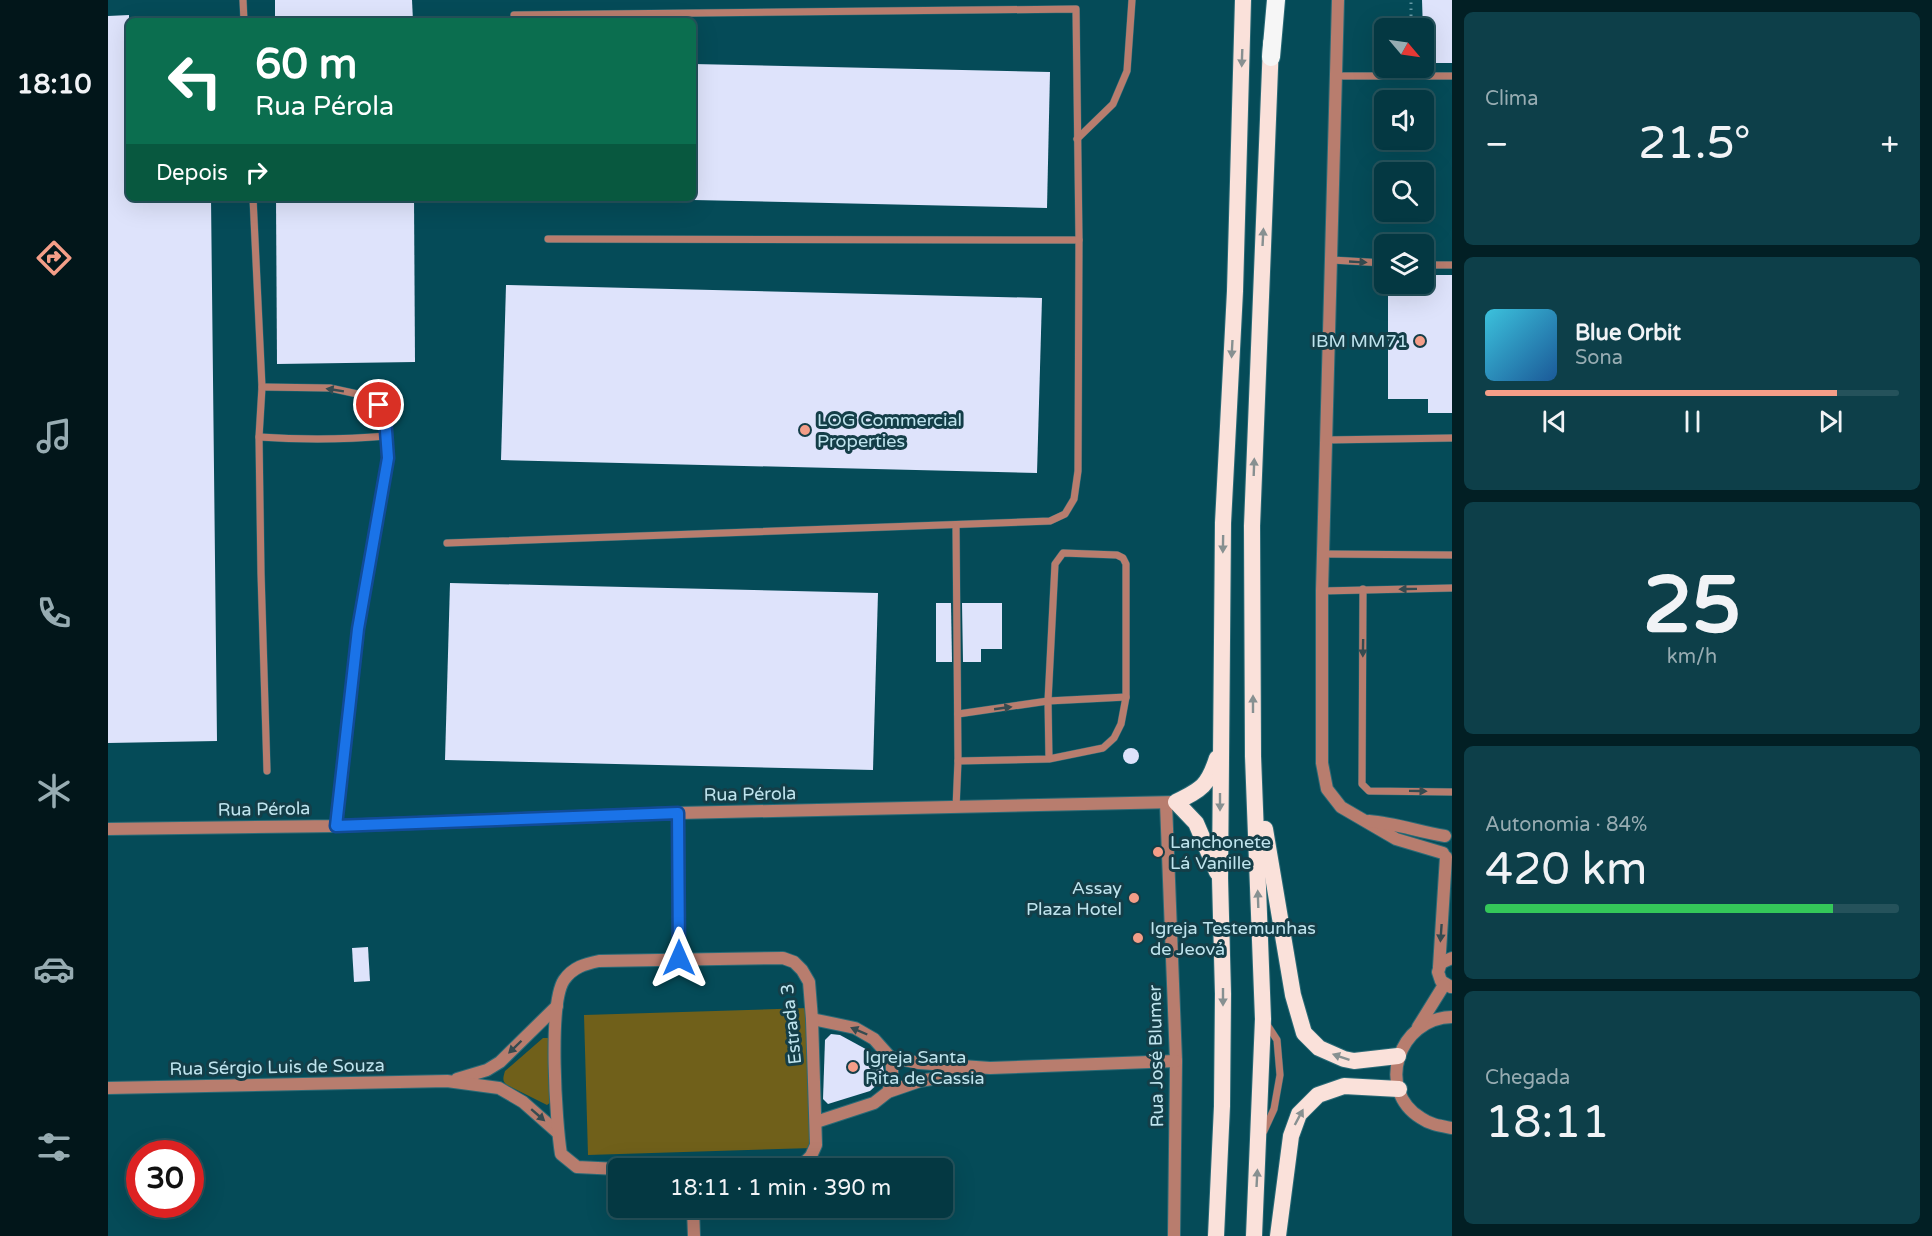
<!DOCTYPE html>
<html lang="pt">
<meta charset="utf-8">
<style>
:root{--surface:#043842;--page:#0d3f49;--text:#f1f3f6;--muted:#97acb2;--line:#25525b;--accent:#f49e88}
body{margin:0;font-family:"Varela Round",sans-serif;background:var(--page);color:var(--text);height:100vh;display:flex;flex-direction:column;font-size:22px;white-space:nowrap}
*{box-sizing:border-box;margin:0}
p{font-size:20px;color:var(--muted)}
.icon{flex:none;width:33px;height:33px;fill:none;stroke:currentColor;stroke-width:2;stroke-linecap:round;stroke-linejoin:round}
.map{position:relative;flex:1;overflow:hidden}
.sheet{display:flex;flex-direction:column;gap:12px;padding:12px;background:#021f24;width:480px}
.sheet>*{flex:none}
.hud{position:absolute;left:18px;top:18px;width:570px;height:183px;border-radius:9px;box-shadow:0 6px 24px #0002,0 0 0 2px var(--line);background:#0b6e4f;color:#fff;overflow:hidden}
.needle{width:39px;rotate:119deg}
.fabs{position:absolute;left:1266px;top:18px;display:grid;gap:12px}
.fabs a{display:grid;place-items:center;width:60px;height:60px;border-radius:9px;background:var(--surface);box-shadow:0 6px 24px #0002,0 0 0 2px var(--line);font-size:30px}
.speed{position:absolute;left:18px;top:1140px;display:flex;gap:12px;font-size:30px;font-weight:700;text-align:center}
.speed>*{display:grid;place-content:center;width:78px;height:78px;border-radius:50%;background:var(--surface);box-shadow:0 6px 24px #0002,0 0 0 2px var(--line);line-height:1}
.speed .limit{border:9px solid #d22;background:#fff;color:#111}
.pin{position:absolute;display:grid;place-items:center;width:51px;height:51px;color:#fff;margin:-26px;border:3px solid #fff;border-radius:50%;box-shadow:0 2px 6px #0007}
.me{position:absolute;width:66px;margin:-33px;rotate:0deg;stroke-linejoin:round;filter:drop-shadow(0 0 4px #0008)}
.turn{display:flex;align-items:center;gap:21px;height:126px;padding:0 30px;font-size:27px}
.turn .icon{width:78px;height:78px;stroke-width:2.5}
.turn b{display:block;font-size:42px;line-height:51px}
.then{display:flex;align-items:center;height:57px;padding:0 30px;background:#0003;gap:12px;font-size:22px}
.big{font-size:45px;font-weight:600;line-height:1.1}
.sheet .card{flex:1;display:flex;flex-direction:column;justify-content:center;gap:9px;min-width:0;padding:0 21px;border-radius:9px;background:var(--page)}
.sheet .dial{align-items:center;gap:0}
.dial b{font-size:78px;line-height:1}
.song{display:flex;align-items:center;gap:18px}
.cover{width:72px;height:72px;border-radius:9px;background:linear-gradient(135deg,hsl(190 70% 55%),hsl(210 70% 35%))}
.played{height:6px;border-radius:3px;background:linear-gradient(90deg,var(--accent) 85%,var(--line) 85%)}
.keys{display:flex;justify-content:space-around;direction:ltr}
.heat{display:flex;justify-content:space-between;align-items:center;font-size:33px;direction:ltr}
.charge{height:9px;border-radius:4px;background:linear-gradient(90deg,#34c759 84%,var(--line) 0)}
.trip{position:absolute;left:500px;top:1158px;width:345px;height:60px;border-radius:9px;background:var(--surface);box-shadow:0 6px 24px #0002,0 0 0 2px var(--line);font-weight:600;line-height:60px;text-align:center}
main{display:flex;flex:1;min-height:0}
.menu{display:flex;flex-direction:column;width:108px;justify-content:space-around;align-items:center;background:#02161a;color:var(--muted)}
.menu .icon{width:42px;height:42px}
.menu .current{color:var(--accent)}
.menu b{font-size:27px;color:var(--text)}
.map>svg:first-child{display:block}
.green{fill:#70601a}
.building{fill:#dee3fb}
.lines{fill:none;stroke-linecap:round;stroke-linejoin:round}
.service-casing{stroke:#2a6a76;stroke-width:8}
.minor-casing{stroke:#2a6a76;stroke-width:14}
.tertiary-casing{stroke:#2a6a76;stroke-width:14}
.trunk-casing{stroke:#2a6a76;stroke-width:18}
.motorway-casing{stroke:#2a6a76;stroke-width:20}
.path{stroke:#659aa5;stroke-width:3;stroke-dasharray:1.5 4.5;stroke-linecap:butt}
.service{stroke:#b87d6e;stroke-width:7}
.minor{stroke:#b87d6e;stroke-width:12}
.tertiary{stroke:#b87d6e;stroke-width:12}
.trunk{stroke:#fae1da;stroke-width:16}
.motorway{stroke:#f6f6f6;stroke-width:18}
.oneway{fill:#879091}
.oneway2{fill:#354b50}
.route-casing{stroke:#114b97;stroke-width:15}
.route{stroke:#1a73e8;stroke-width:10}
.poi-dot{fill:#f49e88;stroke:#143e48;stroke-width:2}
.labels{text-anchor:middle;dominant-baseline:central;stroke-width:6;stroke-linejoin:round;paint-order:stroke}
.poi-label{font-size:18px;fill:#bfe4ee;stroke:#143e48;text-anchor:start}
.street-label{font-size:18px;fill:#bfe4ee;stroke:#143e48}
</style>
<main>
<nav class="menu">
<b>18:10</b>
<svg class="icon current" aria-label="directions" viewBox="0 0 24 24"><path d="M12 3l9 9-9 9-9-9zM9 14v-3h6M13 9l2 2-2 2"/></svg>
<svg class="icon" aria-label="music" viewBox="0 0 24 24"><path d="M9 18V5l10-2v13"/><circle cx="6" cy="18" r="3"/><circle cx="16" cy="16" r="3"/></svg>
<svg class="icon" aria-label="phone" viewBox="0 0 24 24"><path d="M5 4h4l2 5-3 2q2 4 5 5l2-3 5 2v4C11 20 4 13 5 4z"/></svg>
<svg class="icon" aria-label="climate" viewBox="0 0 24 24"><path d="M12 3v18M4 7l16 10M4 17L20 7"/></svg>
<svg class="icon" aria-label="car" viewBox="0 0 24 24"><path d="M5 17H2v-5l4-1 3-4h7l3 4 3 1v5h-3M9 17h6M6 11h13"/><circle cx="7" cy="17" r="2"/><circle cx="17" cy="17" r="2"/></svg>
<svg class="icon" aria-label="filters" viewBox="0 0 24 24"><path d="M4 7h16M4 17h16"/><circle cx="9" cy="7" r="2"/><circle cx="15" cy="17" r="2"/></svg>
</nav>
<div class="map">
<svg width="1344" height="1236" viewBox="0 0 1344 1236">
<rect width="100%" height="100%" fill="#054b58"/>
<g class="green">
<polygon points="700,1008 704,1148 480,1155 476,1015"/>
<path d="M435,1038H440L444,1043L443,1102L439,1105L399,1085C394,1081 395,1078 397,1071Z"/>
</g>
<g class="building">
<polygon points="167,0 304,0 305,21 167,21"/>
<polygon points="1314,0 1344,0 1344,63 1316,63"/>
<polygon points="21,15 21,198 103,198 109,741 0,743 0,16"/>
<polygon points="585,64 942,72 939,208 585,200"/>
<polygon points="168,198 306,198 307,362 169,364"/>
<polygon points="1316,275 1344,275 1344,413 1320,413 1320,399 1280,399 1280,284 1316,284"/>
<polygon points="398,285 934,298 929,473 393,460"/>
<polygon points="342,583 770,593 765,770 337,760"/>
<polygon points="828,603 843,603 844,662 828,662"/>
<polygon points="854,603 894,603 894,649 873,649 873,662 855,662"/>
<circle cx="1023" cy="756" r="8"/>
<polygon points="260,947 262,981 246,982 244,948"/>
<polygon points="723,1034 732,1035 765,1053 774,1062 776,1072 773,1081 762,1091 720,1104 715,1099 717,1040"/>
</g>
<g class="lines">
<defs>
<g id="service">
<polyline points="135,0 136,21"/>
<polyline points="1228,76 1344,76"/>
<polyline points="969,139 1005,104 1019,71 1024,0"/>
<polyline points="145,198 154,387 151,437 153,573 159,771"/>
<polyline points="440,239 971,240"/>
<polyline points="1224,260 1276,263"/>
<polyline points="1316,265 1344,265"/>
<polyline points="154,387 222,388 254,395 271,405 277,417 280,458 250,629 228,826"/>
<path d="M151,437C195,440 234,440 278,436"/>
<polyline points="1218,440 1344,438"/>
<polyline points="339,543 942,521 957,514 966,499 970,471 971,240 968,9 406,15"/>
<polyline points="1216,554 1344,555"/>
<polyline points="1255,589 1254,784 1261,791 1344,792"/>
<polyline points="1214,591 1344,588"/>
<polyline points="850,714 940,701 1018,697"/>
<polyline points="850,761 941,759 995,748 1006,738 1013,724 1018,697 1018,564 1015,558 1009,555 955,553 947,564 940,701 941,759"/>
<polyline points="848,808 850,761 848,525"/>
<polyline points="1156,1131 1166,1109 1172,1075 1169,1040 1158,1023"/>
</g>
<g id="minor">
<polyline points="1230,0 1214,591 1214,763 1219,789 1233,807 1288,839 1335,853"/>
<polyline points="1058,803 1068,1061 1066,1236"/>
<polyline points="570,813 571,959"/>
<path d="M1261,821C1287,823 1311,832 1337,836"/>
<polyline points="1331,967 1338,857"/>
<polyline points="1343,987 1333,981 1330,972 1333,963 1344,958"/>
<path d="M1344,1017C1290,1018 1267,1090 1313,1118C1323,1125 1333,1126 1344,1128"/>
<polyline points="704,1019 747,1028 766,1039 782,1057 811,1063 882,1068 1068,1061"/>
<polyline points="1310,1027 1336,985"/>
<polyline points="349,1079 379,1070 392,1062 449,1006"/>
<polyline points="0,1088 339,1081 391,1088 415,1102 449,1132"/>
<path d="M780,1092C785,1080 786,1070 782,1057"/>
<polyline points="708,1122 766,1103 780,1092 812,1081 864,1072"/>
<path d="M510,1169L469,1167L453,1154C448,1123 440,1004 456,980C465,967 477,964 491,961L675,958L686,962L694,970L701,982L704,1019L708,1145L703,1156L694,1165L555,1168"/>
<polyline points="585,1208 586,1236"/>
</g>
<polyline id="tertiary" points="0,829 228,826 570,813 1068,802"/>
<g id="trunk">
<path d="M1109,758C1100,786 1094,789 1068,802L1088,823L1109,872"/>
<polyline points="1157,829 1185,995 1196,1033 1211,1048 1236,1059 1246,1061 1290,1056"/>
<polyline points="1108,1236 1114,1106 1115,994 1112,878 1115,523 1127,291 1135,0"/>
<polyline points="1146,1236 1155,1019 1145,756 1144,526 1163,43"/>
<polyline points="1170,1236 1183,1136 1191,1114 1210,1095 1236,1086 1291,1089"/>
</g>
<polyline id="motorway" points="1163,57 1168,0"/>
</defs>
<use href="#service" class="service-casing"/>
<use href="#minor" class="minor-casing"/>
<use href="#tertiary" class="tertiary-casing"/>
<use href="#trunk" class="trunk-casing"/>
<use href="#motorway" class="motorway-casing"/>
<polyline class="path" points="1303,28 1303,0"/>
<use href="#service" class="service"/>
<use href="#minor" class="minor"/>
<use href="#tertiary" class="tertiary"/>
<use href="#trunk" class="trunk"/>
<use href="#motorway" class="motorway"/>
</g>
<defs><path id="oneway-solid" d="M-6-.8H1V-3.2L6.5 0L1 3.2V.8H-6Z" transform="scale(1.5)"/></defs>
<g class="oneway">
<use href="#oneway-solid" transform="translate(1134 58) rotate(92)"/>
<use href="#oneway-solid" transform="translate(1155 237) rotate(-87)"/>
<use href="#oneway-solid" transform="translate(1124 349) rotate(93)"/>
<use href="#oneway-solid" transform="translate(1146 467) rotate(-88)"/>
<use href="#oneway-solid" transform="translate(1115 544) rotate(91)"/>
<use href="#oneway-solid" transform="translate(1145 704) rotate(-90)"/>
<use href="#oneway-solid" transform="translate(1112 802) rotate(90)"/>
<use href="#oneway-solid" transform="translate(1150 899) rotate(-92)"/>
<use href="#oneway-solid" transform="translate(1115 997) rotate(90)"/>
<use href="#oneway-solid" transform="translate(1233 1057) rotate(-161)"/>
<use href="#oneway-solid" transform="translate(1191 1117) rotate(-62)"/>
<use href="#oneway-solid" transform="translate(1149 1178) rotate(-87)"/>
</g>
<g class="oneway2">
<use href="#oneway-solid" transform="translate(1250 262) rotate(3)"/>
<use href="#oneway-solid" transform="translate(227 390) rotate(-171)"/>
<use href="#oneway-solid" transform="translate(1300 589) rotate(179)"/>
<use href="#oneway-solid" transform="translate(1255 648) rotate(91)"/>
<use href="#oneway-solid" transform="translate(895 708) rotate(-8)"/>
<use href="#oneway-solid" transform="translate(1310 791) rotate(1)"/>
<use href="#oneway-solid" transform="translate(1333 933) rotate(94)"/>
<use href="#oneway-solid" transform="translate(751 1031) rotate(-157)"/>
<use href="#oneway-solid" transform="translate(407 1047) rotate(136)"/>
<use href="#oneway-solid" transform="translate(430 1115) rotate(41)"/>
</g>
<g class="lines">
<defs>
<polyline id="route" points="271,405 277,417 280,458 250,629 228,826 570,813 571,958"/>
</defs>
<use href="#route" class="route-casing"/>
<use href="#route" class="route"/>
</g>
<g class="poi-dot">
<circle cx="1312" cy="341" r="6"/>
<circle cx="697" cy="430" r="6"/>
<circle cx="1050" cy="852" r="6"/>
<circle cx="1026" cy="898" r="6"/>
<circle cx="1030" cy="938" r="6"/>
<circle cx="745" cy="1067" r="6"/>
</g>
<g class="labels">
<g class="poi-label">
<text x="1300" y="341" text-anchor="end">IBM MM71</text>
<text x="709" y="420">LOG Commercial<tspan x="709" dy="21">Properties</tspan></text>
<text x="1062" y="842">Lanchonete<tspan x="1062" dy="21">Lá Vanille</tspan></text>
<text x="1014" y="888" text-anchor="end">Assay<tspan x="1014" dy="21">Plaza Hotel</tspan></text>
<text x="1042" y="928">Igreja Testemunhas<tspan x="1042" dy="21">de Jeová</tspan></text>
<text x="757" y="1057">Igreja Santa<tspan x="757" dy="21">Rita de Cassia</tspan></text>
</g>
<g class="street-label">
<text transform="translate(642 794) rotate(-1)">Rua Pérola</text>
<text transform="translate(156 809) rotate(-1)">Rua Pérola</text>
<text transform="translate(683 1024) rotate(-96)">Estrada 3</text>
<text transform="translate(1048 1056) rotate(-91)">Rua José Blumer</text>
<text transform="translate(169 1067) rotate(-1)">Rua Sérgio Luis de Souza</text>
</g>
</g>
</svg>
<div class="fabs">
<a><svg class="needle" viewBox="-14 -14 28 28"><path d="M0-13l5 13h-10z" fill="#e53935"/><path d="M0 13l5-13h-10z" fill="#97acb2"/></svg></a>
<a><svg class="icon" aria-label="sound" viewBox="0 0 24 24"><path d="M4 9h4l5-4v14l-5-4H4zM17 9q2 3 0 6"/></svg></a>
<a><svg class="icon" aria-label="search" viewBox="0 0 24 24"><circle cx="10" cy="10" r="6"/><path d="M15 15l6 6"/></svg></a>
<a><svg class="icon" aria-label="layers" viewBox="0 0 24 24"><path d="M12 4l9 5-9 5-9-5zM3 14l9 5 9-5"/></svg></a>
</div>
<div class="speed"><div class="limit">30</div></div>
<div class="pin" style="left:271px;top:405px;background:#d93025"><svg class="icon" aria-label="arrive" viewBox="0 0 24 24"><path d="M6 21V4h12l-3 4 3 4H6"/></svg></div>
<svg class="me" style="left:571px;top:958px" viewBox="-20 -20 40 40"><path d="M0-17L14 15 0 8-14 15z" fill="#1a73e8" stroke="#fff" stroke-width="4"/></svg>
<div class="trip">18:11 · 1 min · 390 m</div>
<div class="hud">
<div class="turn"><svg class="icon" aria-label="left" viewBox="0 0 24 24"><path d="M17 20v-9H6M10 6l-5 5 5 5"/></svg><div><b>60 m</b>Rua Pérola</div></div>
<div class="then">Depois<svg class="icon" aria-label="right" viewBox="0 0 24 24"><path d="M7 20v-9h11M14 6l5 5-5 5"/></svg></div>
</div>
</div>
<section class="sheet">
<div class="card"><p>Clima</p>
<div class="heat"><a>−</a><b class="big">21.5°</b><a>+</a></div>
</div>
<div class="card">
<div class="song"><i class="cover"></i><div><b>Blue Orbit</b><p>Sona</p></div></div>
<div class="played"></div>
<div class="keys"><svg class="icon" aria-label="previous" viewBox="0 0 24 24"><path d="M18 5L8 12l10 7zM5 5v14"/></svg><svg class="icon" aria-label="pause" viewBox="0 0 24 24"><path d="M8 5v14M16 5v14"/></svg><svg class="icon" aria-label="next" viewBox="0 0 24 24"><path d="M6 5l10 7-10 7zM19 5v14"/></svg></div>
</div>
<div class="card dial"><b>25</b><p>km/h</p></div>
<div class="card"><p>Autonomia · 84%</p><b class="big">420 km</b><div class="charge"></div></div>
<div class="card"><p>Chegada</p><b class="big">18:11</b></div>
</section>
</main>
